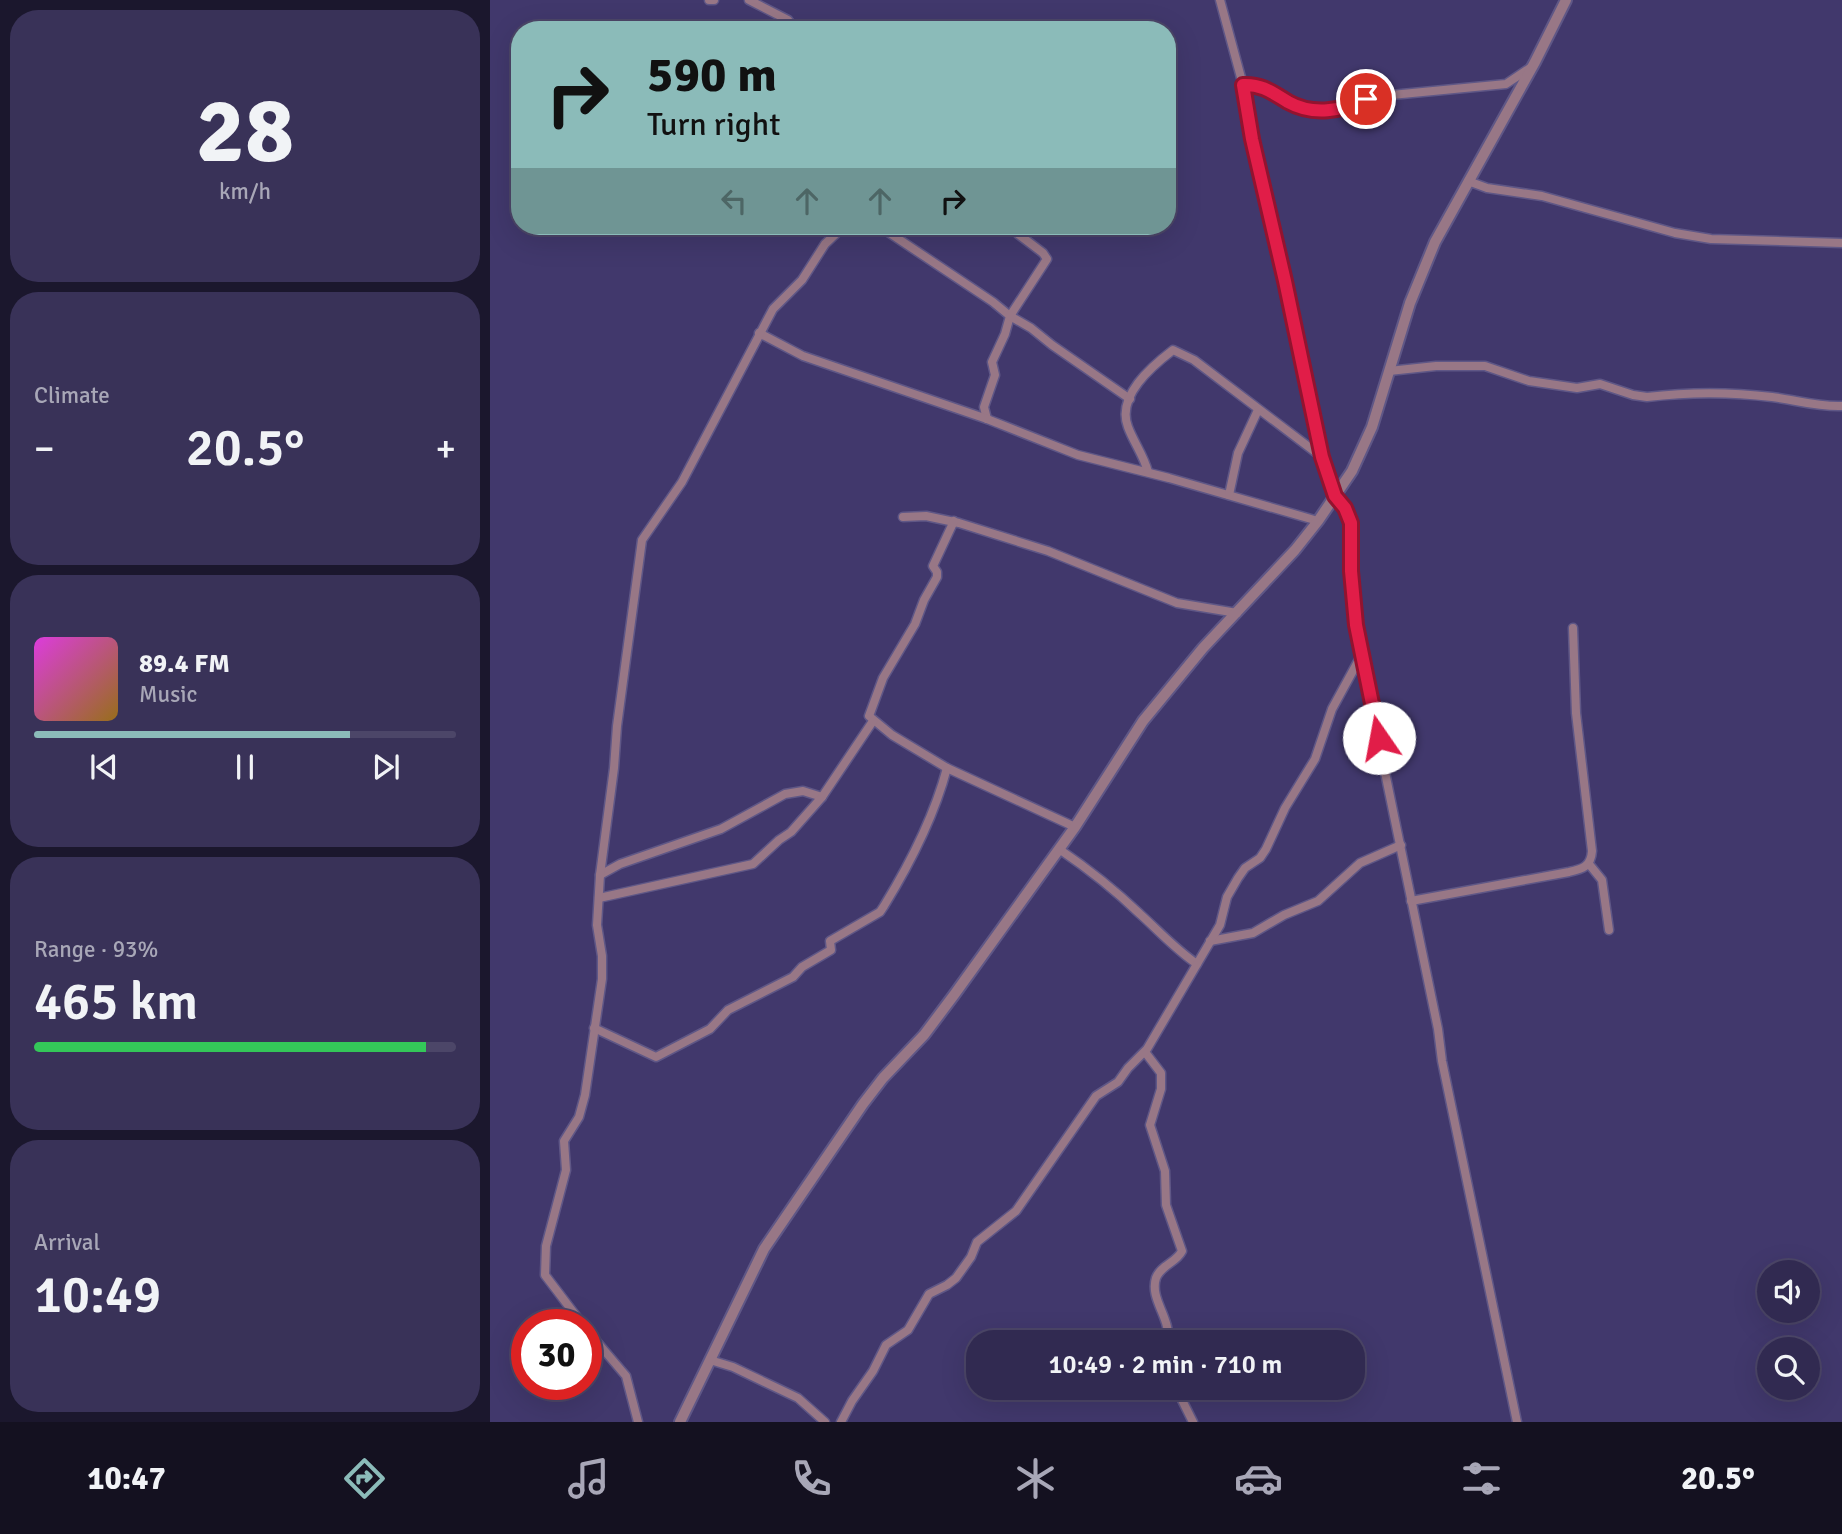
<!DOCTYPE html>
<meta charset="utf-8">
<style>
:root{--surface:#312a51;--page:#393258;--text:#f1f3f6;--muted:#a8a7b7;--line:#4c4668;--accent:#8bbbb9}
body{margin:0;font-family:Signika,sans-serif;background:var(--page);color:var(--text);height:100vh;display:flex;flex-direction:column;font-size:26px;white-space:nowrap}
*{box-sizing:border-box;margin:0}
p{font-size:23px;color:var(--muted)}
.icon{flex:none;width:38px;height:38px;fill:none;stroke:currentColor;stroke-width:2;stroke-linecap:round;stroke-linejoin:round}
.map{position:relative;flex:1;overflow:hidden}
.panel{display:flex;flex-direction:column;gap:10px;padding:10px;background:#1b172d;width:490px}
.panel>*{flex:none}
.hud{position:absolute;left:21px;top:21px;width:665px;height:214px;border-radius:28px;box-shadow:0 7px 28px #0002,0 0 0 2px var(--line);background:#8bbbb9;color:#111;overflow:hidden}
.tools{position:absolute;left:1267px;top:1260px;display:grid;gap:14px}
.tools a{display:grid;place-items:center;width:63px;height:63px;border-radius:50%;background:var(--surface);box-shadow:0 7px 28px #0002,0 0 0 2px var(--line);font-size:35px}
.speed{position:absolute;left:21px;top:1309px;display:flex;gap:14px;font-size:35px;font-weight:700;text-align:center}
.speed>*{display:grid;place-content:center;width:91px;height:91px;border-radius:50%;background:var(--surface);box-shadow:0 7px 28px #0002,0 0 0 2px var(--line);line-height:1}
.speed .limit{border:10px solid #d22;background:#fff;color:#111}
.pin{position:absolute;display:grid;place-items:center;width:60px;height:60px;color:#fff;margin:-30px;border:4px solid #fff;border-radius:50%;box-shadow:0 2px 7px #0007}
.me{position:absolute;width:77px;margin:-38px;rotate:348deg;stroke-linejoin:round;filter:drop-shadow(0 0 5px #0008)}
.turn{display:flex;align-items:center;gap:24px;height:147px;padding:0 21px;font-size:32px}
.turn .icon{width:91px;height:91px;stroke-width:2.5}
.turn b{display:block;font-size:49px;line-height:60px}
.lanes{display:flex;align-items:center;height:66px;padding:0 21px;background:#0003;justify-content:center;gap:35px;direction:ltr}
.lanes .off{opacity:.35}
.big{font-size:52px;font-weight:600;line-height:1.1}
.panel .tile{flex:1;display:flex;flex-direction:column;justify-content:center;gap:10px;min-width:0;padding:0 24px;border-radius:28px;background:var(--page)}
.panel .dial{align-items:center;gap:0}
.dial b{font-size:91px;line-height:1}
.song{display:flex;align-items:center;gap:21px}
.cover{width:84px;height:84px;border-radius:10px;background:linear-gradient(135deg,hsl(300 70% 55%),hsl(40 70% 35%))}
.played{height:7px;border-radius:4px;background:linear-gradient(90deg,var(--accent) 75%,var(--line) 75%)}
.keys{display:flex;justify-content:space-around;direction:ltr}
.heat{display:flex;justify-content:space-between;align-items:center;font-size:38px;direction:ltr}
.charge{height:10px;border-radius:5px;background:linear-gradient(90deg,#34c759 93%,var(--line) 0)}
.trip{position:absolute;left:476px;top:1330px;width:399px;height:70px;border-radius:28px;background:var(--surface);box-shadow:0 7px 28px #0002,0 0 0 2px var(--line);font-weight:600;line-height:70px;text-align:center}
.dock{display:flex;height:112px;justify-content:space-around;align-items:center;background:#141120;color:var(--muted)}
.dock .icon{width:49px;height:49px}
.dock .selected{color:var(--accent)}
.dock b{font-size:32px;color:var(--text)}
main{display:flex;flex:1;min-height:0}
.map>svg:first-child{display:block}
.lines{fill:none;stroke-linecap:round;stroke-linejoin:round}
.minor-casing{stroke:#5f5786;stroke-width:11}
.tertiary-casing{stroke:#5f5786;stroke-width:14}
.minor{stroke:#987786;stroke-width:8}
.tertiary{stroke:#987786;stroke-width:10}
.route-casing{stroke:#92132f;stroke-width:18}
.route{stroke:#e11d48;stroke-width:12}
</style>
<main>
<section class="panel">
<div class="tile dial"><b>28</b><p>km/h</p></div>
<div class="tile"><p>Climate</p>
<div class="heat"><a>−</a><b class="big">20.5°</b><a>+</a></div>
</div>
<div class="tile">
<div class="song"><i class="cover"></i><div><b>89.4 FM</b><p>Music</p></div></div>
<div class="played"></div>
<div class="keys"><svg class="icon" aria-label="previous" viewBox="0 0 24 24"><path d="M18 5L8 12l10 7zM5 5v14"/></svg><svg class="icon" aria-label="pause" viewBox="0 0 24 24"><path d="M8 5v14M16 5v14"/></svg><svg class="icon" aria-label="next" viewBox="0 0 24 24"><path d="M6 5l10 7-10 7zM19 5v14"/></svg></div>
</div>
<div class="tile"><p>Range · 93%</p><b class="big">465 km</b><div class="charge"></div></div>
<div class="tile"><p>Arrival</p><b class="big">10:49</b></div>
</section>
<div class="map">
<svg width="1352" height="1422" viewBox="0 0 1352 1422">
<rect width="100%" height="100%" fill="#41386c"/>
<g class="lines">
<defs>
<g id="minor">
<polyline points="219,0 224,0"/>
<polyline points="259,0 298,20 305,30"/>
<polyline points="730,0 753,85 763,139 795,281 832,457 845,496 855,508 861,523 861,571 871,656 948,1029 952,1061 1027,1422"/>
<path d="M753,85C779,83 792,105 815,109C827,111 842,112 854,109C867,105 878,99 891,96L1016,84L1043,66"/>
<polyline points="978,181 997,188 1052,196 1185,233 1221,239 1352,243"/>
<polyline points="389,226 503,302 520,316 515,334 502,362 505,375 494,407 497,419"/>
<polyline points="528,234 553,253 557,259 520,316 541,328 562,345 640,399"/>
<polyline points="269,333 313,356 497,419 588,455 679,478 828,521"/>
<path d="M899,371L946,366H995L1039,381L1087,388L1110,384L1143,395L1157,397C1198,392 1241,392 1282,397C1306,400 1327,407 1352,406"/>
<path d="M658,472C654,456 644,443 638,427C626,396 662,366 683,350L704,360L832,457"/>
<polyline points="739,495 748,453 768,410"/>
<polyline points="413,517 436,516 469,523 558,551 687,603 747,613"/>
<polyline points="464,521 443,566 447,572 447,577 434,600 425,624 393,678 379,716 402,735 457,768 585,827"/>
<path d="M569,849C597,868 625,890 650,914C669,931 685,949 707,964"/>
<polyline points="1099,864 1112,880 1119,930"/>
<polyline points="110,875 130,864 231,829 295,794 313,791 332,797"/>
<polyline points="109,898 263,864 289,840 301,832 332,797 383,721"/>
<path d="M921,901L1079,872C1092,869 1101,867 1102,851L1086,713L1083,628"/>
<polyline points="720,941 763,933 794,915 828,901 870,863 911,845"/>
<path d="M104,1028L166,1057L220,1029L238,1010L303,977L312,967L341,950L340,941L390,912L394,906C421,862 444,817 457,768"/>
<path d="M655,1052L671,1073V1089L660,1125L675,1171L676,1205L692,1251C686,1263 671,1265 666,1278C659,1300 683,1320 677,1342"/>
<polyline points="93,1325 55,1275 56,1246 76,1170 74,1141 89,1117 95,1095 112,979 112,956 107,925 110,875 124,768 127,726 152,540 192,482 283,309 312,280 335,244 354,226"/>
<polyline points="96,1329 136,1376 148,1422"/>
<polyline points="220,1360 243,1367 308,1398 335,1422"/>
<polyline points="686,1388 703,1422"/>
<polyline points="351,1422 362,1401 383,1371 396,1345 418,1330 439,1294 457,1285 466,1278 481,1257 487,1242 526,1211 606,1096 628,1082 638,1068 657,1049 730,925 737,897 748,878 755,868 770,858 776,849 795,808 825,759 842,709 871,656"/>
</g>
<polyline id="tertiary" points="190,1422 274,1249 373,1104 393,1078 434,1035 464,995 585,827 653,721 713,648 805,550 828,521 862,471 882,427 920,303 945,242 1045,62 1076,0"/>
</defs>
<use href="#minor" class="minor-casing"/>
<use href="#tertiary" class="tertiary-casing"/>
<use href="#minor" class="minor"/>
<use href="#tertiary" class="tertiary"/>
</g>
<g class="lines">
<defs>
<path id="route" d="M876,99C852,111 823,116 798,102C783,93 772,84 753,85L762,139L795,281L832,457L845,496L855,508L861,523V571L866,625L889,738"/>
</defs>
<use href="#route" class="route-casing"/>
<use href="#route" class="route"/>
</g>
</svg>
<div class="tools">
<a><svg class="icon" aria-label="sound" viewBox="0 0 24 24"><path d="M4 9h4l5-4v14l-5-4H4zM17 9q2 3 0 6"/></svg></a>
<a><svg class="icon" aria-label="search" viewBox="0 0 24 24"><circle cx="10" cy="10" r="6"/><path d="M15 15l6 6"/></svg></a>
</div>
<div class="speed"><div class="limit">30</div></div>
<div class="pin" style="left:876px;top:99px;background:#d93025"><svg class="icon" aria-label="arrive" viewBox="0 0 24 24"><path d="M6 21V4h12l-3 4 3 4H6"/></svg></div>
<svg class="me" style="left:889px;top:738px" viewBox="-20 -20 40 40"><circle r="19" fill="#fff"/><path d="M0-13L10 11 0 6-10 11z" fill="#e11d48"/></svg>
<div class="trip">10:49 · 2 min · 710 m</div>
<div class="hud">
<div class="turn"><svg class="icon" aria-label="right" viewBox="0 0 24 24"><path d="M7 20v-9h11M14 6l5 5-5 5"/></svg><div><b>590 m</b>Turn right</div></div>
<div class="lanes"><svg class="icon off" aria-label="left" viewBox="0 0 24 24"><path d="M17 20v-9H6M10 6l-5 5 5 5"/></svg><svg class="icon off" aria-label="ahead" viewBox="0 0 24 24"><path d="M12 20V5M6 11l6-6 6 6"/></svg><svg class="icon off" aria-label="ahead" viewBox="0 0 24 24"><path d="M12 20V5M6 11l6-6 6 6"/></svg><svg class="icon" aria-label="right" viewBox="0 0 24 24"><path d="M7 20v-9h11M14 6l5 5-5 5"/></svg></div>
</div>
</div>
</main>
<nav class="dock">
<b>10:47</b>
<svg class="icon selected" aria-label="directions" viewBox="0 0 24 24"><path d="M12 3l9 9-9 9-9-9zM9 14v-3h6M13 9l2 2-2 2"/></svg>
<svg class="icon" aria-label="music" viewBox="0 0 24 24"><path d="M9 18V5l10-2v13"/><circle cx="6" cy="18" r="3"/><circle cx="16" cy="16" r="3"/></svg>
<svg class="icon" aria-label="phone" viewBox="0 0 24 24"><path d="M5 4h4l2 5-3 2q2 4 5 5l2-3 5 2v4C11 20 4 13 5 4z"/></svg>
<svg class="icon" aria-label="climate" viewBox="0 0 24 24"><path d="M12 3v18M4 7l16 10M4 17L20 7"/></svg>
<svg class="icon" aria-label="car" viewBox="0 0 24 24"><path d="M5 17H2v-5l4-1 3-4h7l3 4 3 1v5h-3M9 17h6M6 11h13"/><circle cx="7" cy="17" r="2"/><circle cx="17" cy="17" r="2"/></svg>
<svg class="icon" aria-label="filters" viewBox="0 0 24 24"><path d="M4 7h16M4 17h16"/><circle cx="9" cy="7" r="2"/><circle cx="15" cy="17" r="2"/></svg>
<b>20.5°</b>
</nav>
